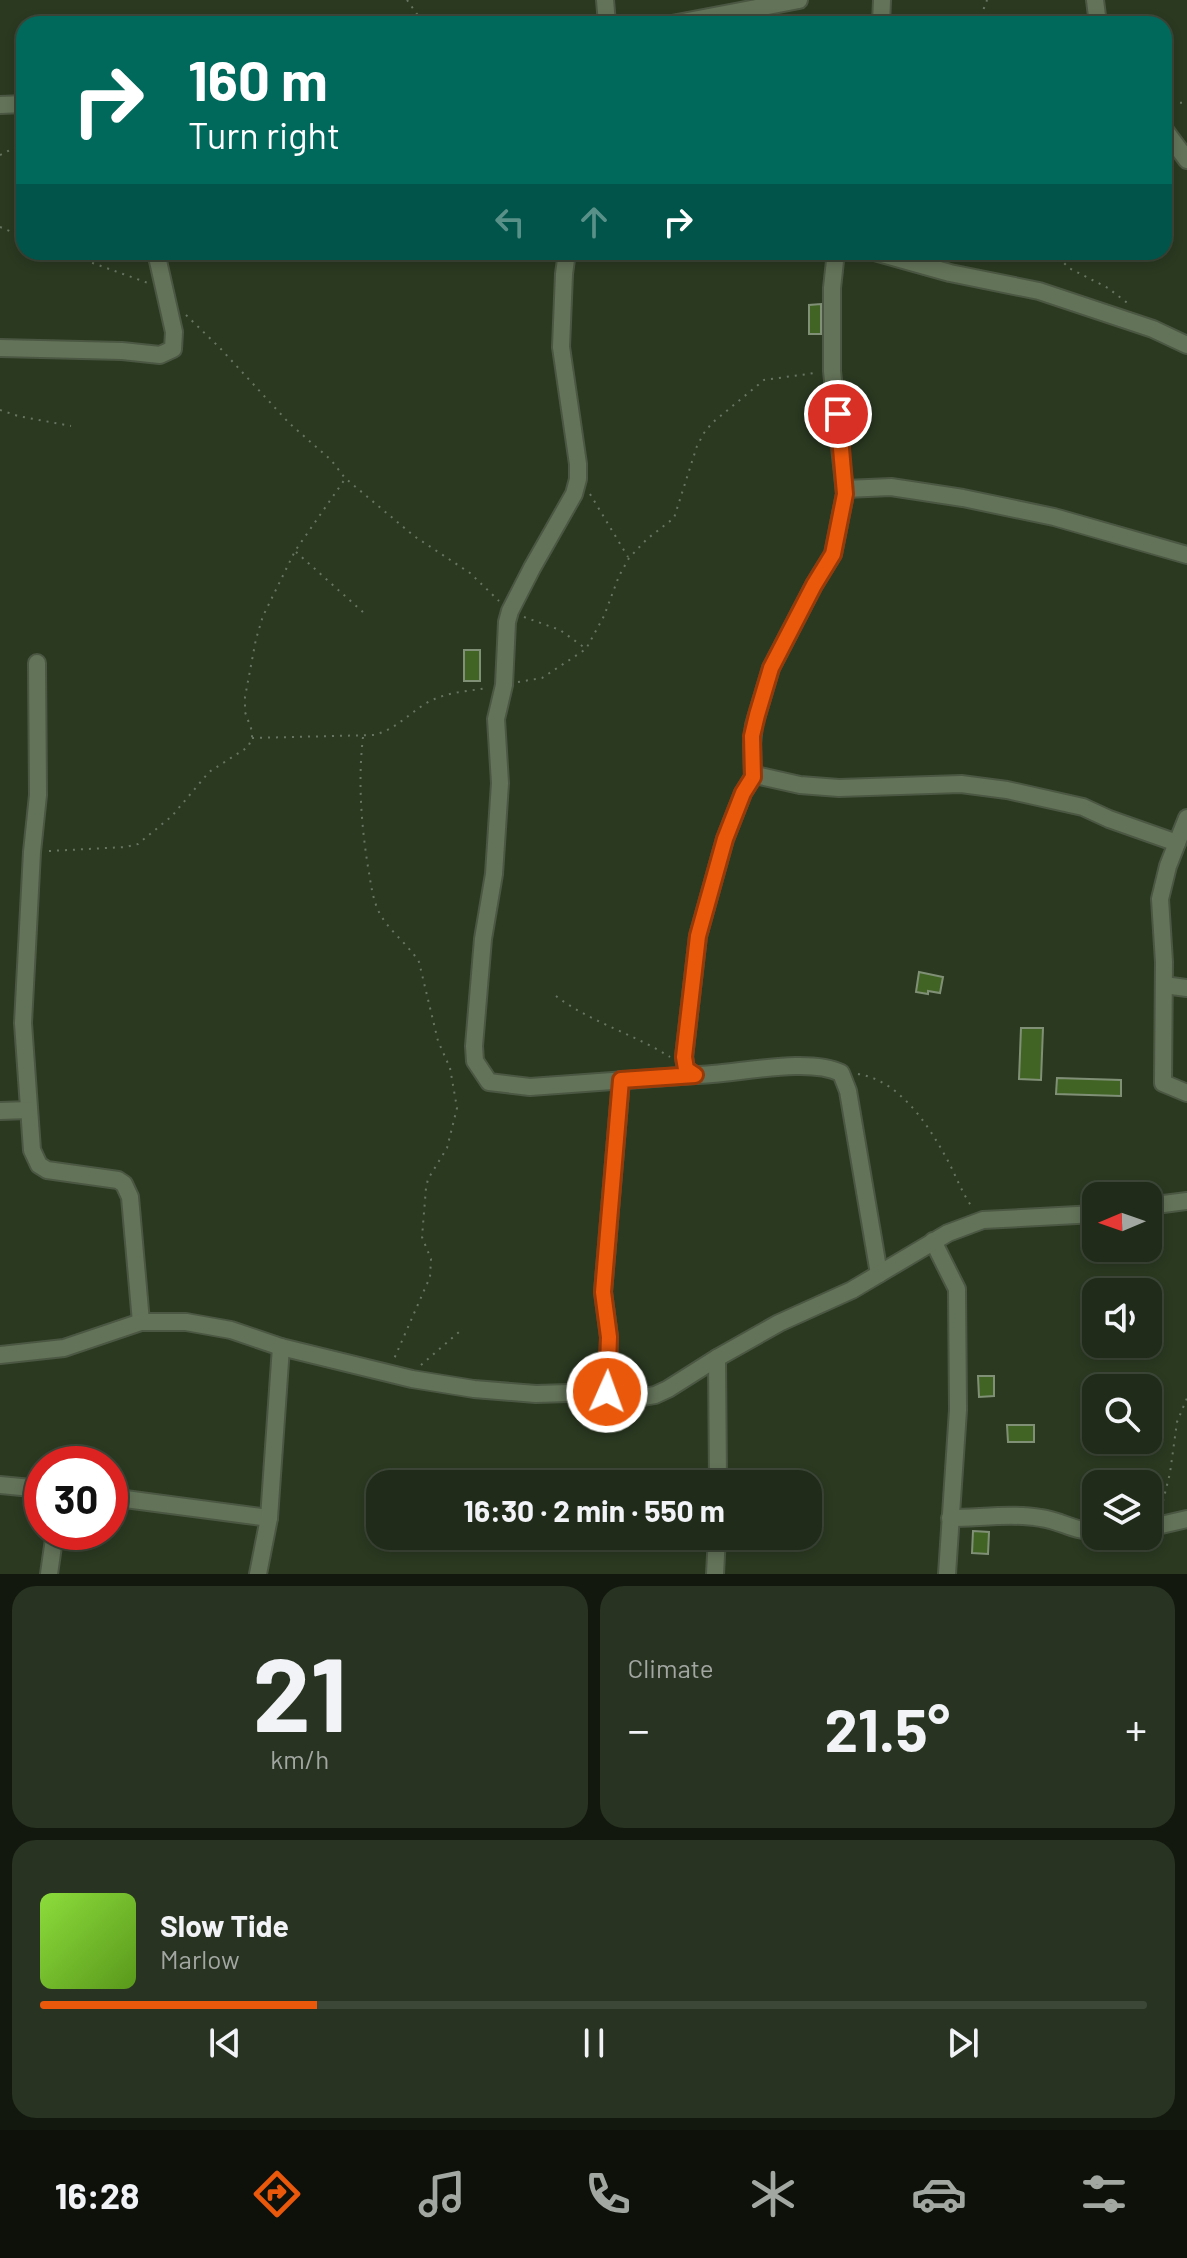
<!DOCTYPE html>
<meta charset="utf-8">
<style>
:root{--surface:#202b19;--page:#283322;--text:#f1f3f6;--muted:#a2a7a2;--line:#3d4738;--accent:#ea580c}
body{margin:0;font-family:Barlow,sans-serif;background:var(--page);color:var(--text);height:100vh;display:flex;flex-direction:column;font-size:30px;white-space:nowrap}
*{box-sizing:border-box;margin:0}
p{font-size:26px;color:var(--muted)}
.icon{flex:none;width:44px;height:44px;fill:none;stroke:currentColor;stroke-width:2;stroke-linecap:round;stroke-linejoin:round}
.map{position:relative;height:1574px;overflow:hidden}
.drawer{display:flex;flex-direction:column;gap:12px;padding:12px;background:#12180e;flex:1}
.drawer>*{flex:none}
.top-card{position:absolute;left:16px;top:16px;width:1156px;height:244px;border-radius:24px;box-shadow:0 4px 12px #0003,0 0 0 2px var(--line);background:#00695c;color:#fff;overflow:hidden}
.needle{width:52px;rotate:268deg}
.tools{position:absolute;left:1082px;top:1182px;display:grid;gap:16px}
.tools a{display:grid;place-items:center;width:80px;height:80px;border-radius:16px;background:var(--surface);box-shadow:0 4px 12px #0003,0 0 0 2px var(--line);font-size:40px}
.speed{position:absolute;left:24px;top:1446px;display:flex;gap:16px;font-size:40px;font-weight:700;text-align:center}
.speed>*{display:grid;place-content:center;width:104px;height:104px;border-radius:50%;background:var(--surface);box-shadow:0 4px 12px #0003,0 0 0 2px var(--line);line-height:1}
.speed .limit{border:12px solid #d22;background:#fff;color:#111}
.pin{position:absolute;display:grid;place-items:center;width:68px;height:68px;color:#fff;margin:-34px;border:4px solid #fff;border-radius:50%;box-shadow:0 2px 8px #0007}
.me{position:absolute;width:88px;margin:-44px;rotate:2deg;stroke-linejoin:round;filter:drop-shadow(0 0 6px #0008)}
.turn{display:flex;align-items:center;gap:28px;height:168px;padding:0 40px;font-size:36px}
.turn .icon{width:104px;height:104px;stroke-width:2.5}
.turn b{display:block;font-size:56px;line-height:68px}
.lanes{display:flex;align-items:center;height:76px;padding:0 40px;background:#0003;justify-content:center;gap:40px;direction:ltr}
.lanes .off{opacity:.35}
.big{font-size:60px;font-weight:700;line-height:1.1}
.drawer .widget{flex:1;display:flex;flex-direction:column;justify-content:center;gap:12px;min-width:0;padding:0 28px;border-radius:24px;background:var(--page)}
.drawer .dial{align-items:center;gap:0}
.dial b{font-size:104px;line-height:1}
.song{display:flex;align-items:center;gap:24px}
.cover{width:96px;height:96px;border-radius:12px;background:linear-gradient(135deg,hsl(90 70% 55%),hsl(90 70% 35%))}
.played{height:8px;border-radius:4px;background:linear-gradient(90deg,var(--accent) 25%,var(--line) 25%)}
.keys{display:flex;justify-content:space-around;direction:ltr}
.heat{display:flex;justify-content:space-between;align-items:center;font-size:44px;direction:ltr}
.drawer .tiles{flex:1;display:grid;gap:12px;grid-template-columns:1fr 1fr}
.widget:last-child{grid-column:span 2}
.trip{position:absolute;left:366px;top:1470px;width:456px;height:80px;border-radius:24px;background:var(--surface);box-shadow:0 4px 12px #0003,0 0 0 2px var(--line);font-weight:700;line-height:80px;text-align:center}
.tabs{display:flex;height:128px;justify-content:space-around;align-items:center;background:#0d110a;color:var(--muted)}
.tabs .icon{width:56px;height:56px}
.tabs .selected{color:var(--accent)}
.tabs b{font-size:36px;color:var(--text)}
.map>svg:first-child{display:block}
.building{fill:#416425;stroke:#809076;stroke-width:2}
.lines{fill:none;stroke-linecap:round;stroke-linejoin:round}
.minor-casing{stroke:#4b5742;stroke-width:20}
.path{stroke:#687560;stroke-width:2;stroke-dasharray:2 6;stroke-linecap:butt}
.minor{stroke:#637359;stroke-width:16}
.route-casing{stroke:#983908;stroke-width:20}
.route{stroke:#ea580c;stroke-width:14}
</style>
<div class="map">
<svg width="1187" height="1574" viewBox="0 0 1187 1574">
<rect width="100%" height="100%" fill="#2b3921"/>
<g class="building">
<polygon points="821,304 821,334 809,334 809,305"/>
<rect x="464" y="650" width="16" height="31"/>
<polygon points="919,972 943,977 940,993 928,991 928,994 916,992"/>
<polygon points="1021,1028 1043,1028 1041,1080 1019,1079"/>
<polygon points="1057,1078 1121,1080 1121,1096 1056,1094"/>
<polygon points="978,1376 994,1376 994,1396 979,1397"/>
<polygon points="1007,1425 1034,1425 1034,1442 1008,1442"/>
<polygon points="973,1531 989,1532 988,1554 972,1553"/>
</g>
<g class="lines">
<defs>
<g id="minor">
<polyline points="605,0 607,24"/>
<polyline points="1095,0 1098,24"/>
<polyline points="672,24 799,0"/>
<polyline points="881,24 882,0"/>
<polyline points="0,105 24,104"/>
<polyline points="1164,129 1187,160"/>
<polyline points="567,252 564,274 561,347 578,464 578,479 574,494 532,568 510,611 507,622 504,685 496,719 500,783 494,874 483,939 474,1046 475,1061 489,1082 530,1087 695,1075"/>
<polyline points="875,252 950,273 1039,291 1153,329 1187,345"/>
<polyline points="0,348 122,351 160,355 173,349 174,332 156,252"/>
<polyline points="845,489 891,487 963,498 1054,517 1187,555"/>
<polyline points="37,663 38,795 32,852 23,1023 32,1150 39,1165 47,1170 118,1180 124,1184 130,1197 141,1322"/>
<polyline points="753,777 752,744 754,725 771,668 814,585 833,554 845,494 832,371 832,288 836,252"/>
<polyline points="1177,843 1187,818"/>
<polyline points="1164,985 1187,988"/>
<polyline points="0,1111 29,1110"/>
<polyline points="1148,1206 1187,1201"/>
<polyline points="933,1241 957,1289 958,1410 947,1574"/>
<path d="M879,1274L848,1091L841,1073C807,1056 733,1075 695,1075L686,1069L684,1057L698,936L725,839L743,793L753,777L760,776L800,785L839,788L961,784L1007,790L1083,807L1109,819L1177,843L1168,866L1160,899L1164,962L1163,1083L1187,1093"/>
<polyline points="0,1355 64,1348 141,1322 186,1322 231,1330 281,1347 412,1379 474,1389 536,1394 601,1392 623,1397 637,1398 655,1395 668,1389 717,1358 779,1323 852,1290 948,1233 983,1220 1096,1214"/>
<polyline points="717,1358 718,1484"/>
<polyline points="607,1392 609,1337 603,1292 621,1080"/>
<polyline points="0,1485 42,1489"/>
<polyline points="110,1497 269,1518"/>
<path d="M950,1518C979,1518 1012,1513 1041,1518C1062,1521 1075,1532 1096,1531"/>
<polyline points="1148,1528 1187,1519"/>
<polyline points="49,1574 55,1532"/>
<polyline points="258,1574 269,1518 281,1347"/>
<polyline points="715,1574 717,1536"/>
</g>
</defs>
<use href="#minor" class="minor-casing"/>
<g class="path">
<polyline points="407,0 424,24"/>
<polyline points="978,24 987,0"/>
<polyline points="1164,102 1187,103"/>
<polyline points="0,155 24,143"/>
<polyline points="0,227 24,237"/>
<polyline points="62,252 148,283"/>
<polyline points="1053,252 1069,268 1108,288 1130,305"/>
<polyline points="186,315 220,348 289,423 331,460 345,478 414,536 470,573 499,601"/>
<polyline points="0,410 18,416 71,426"/>
<polyline points="590,494 628,557"/>
<polyline points="296,552 364,613"/>
<polyline points="524,617 560,630 585,648"/>
<polyline points="518,682 542,678 586,649 604,616 619,576 629,558 647,539 674,518 697,446 704,433 712,423 764,380 815,373"/>
<path d="M363,737C358,780 361,823 368,867C371,883 372,899 380,914C390,932 408,944 419,962L438,1041L450,1068L457,1108L447,1148L428,1179L426,1188L422,1237L431,1259L430,1277L394,1359"/>
<path d="M252,738L374,735C397,729 410,712 430,701C448,692 469,691 488,688"/>
<polyline points="49,851 126,847 138,844 172,816 209,772 248,747 252,738 252,731 245,712 245,697 256,639 263,616 295,551 345,479"/>
<path d="M556,996C590,1022 634,1034 670,1057"/>
<path d="M858,1074C897,1080 925,1120 943,1152C954,1170 960,1190 972,1207"/>
<polyline points="421,1365 459,1332"/>
<polyline points="1161,1509 1170,1473 1177,1422 1187,1398"/>
</g>
<use href="#minor" class="minor"/>
</g>
<g class="lines">
<defs>
<polyline id="route" points="607,1392 609,1337 603,1292 621,1080 695,1075 686,1069 684,1057 698,936 725,839 743,793 753,777 752,736 757,715 771,668 814,585 833,554 845,494 838,414"/>
</defs>
<use href="#route" class="route-casing"/>
<use href="#route" class="route"/>
</g>
</svg>
<div class="tools">
<a><svg class="needle" viewBox="-14 -14 28 28"><path d="M0-13l5 13h-10z" fill="#e53935"/><path d="M0 13l5-13h-10z" fill="#a2a7a2"/></svg></a>
<a><svg class="icon" aria-label="sound" viewBox="0 0 24 24"><path d="M4 9h4l5-4v14l-5-4H4zM17 9q2 3 0 6"/></svg></a>
<a><svg class="icon" aria-label="search" viewBox="0 0 24 24"><circle cx="10" cy="10" r="6"/><path d="M15 15l6 6"/></svg></a>
<a><svg class="icon" aria-label="layers" viewBox="0 0 24 24"><path d="M12 4l9 5-9 5-9-5zM3 14l9 5 9-5"/></svg></a>
</div>
<div class="speed"><div class="limit">30</div></div>
<div class="pin" style="left:838px;top:414px;background:#d93025"><svg class="icon" aria-label="arrive" viewBox="0 0 24 24"><path d="M6 21V4h12l-3 4 3 4H6"/></svg></div>
<svg class="me" style="left:607px;top:1392px" viewBox="-20 -20 40 40"><circle r="17" fill="#ea580c" stroke="#fff" stroke-width="3"/><path d="M0-11L8 9 0 5-8 9z" fill="#fff"/></svg>
<div class="trip">16:30 · 2 min · 550 m</div>
<div class="top-card">
<div class="turn"><svg class="icon" aria-label="right" viewBox="0 0 24 24"><path d="M7 20v-9h11M14 6l5 5-5 5"/></svg><div><b>160 m</b>Turn right</div></div>
<div class="lanes"><svg class="icon off" aria-label="left" viewBox="0 0 24 24"><path d="M17 20v-9H6M10 6l-5 5 5 5"/></svg><svg class="icon off" aria-label="ahead" viewBox="0 0 24 24"><path d="M12 20V5M6 11l6-6 6 6"/></svg><svg class="icon" aria-label="right" viewBox="0 0 24 24"><path d="M7 20v-9h11M14 6l5 5-5 5"/></svg></div>
</div>
</div>
<section class="drawer">
<div class="tiles">
<div class="widget dial"><b>21</b><p>km/h</p></div>
<div class="widget"><p>Climate</p>
<div class="heat"><a>−</a><b class="big">21.5°</b><a>+</a></div>
</div>
<div class="widget">
<div class="song"><i class="cover"></i><div><b>Slow Tide</b><p>Marlow</p></div></div>
<div class="played"></div>
<div class="keys"><svg class="icon" aria-label="previous" viewBox="0 0 24 24"><path d="M18 5L8 12l10 7zM5 5v14"/></svg><svg class="icon" aria-label="pause" viewBox="0 0 24 24"><path d="M8 5v14M16 5v14"/></svg><svg class="icon" aria-label="next" viewBox="0 0 24 24"><path d="M6 5l10 7-10 7zM19 5v14"/></svg></div>
</div>
</div>
</section>
<nav class="tabs">
<b>16:28</b>
<svg class="icon selected" aria-label="directions" viewBox="0 0 24 24"><path d="M12 3l9 9-9 9-9-9zM9 14v-3h6M13 9l2 2-2 2"/></svg>
<svg class="icon" aria-label="music" viewBox="0 0 24 24"><path d="M9 18V5l10-2v13"/><circle cx="6" cy="18" r="3"/><circle cx="16" cy="16" r="3"/></svg>
<svg class="icon" aria-label="phone" viewBox="0 0 24 24"><path d="M5 4h4l2 5-3 2q2 4 5 5l2-3 5 2v4C11 20 4 13 5 4z"/></svg>
<svg class="icon" aria-label="climate" viewBox="0 0 24 24"><path d="M12 3v18M4 7l16 10M4 17L20 7"/></svg>
<svg class="icon" aria-label="car" viewBox="0 0 24 24"><path d="M5 17H2v-5l4-1 3-4h7l3 4 3 1v5h-3M9 17h6M6 11h13"/><circle cx="7" cy="17" r="2"/><circle cx="17" cy="17" r="2"/></svg>
<svg class="icon" aria-label="filters" viewBox="0 0 24 24"><path d="M4 7h16M4 17h16"/><circle cx="9" cy="7" r="2"/><circle cx="15" cy="17" r="2"/></svg>
</nav>
